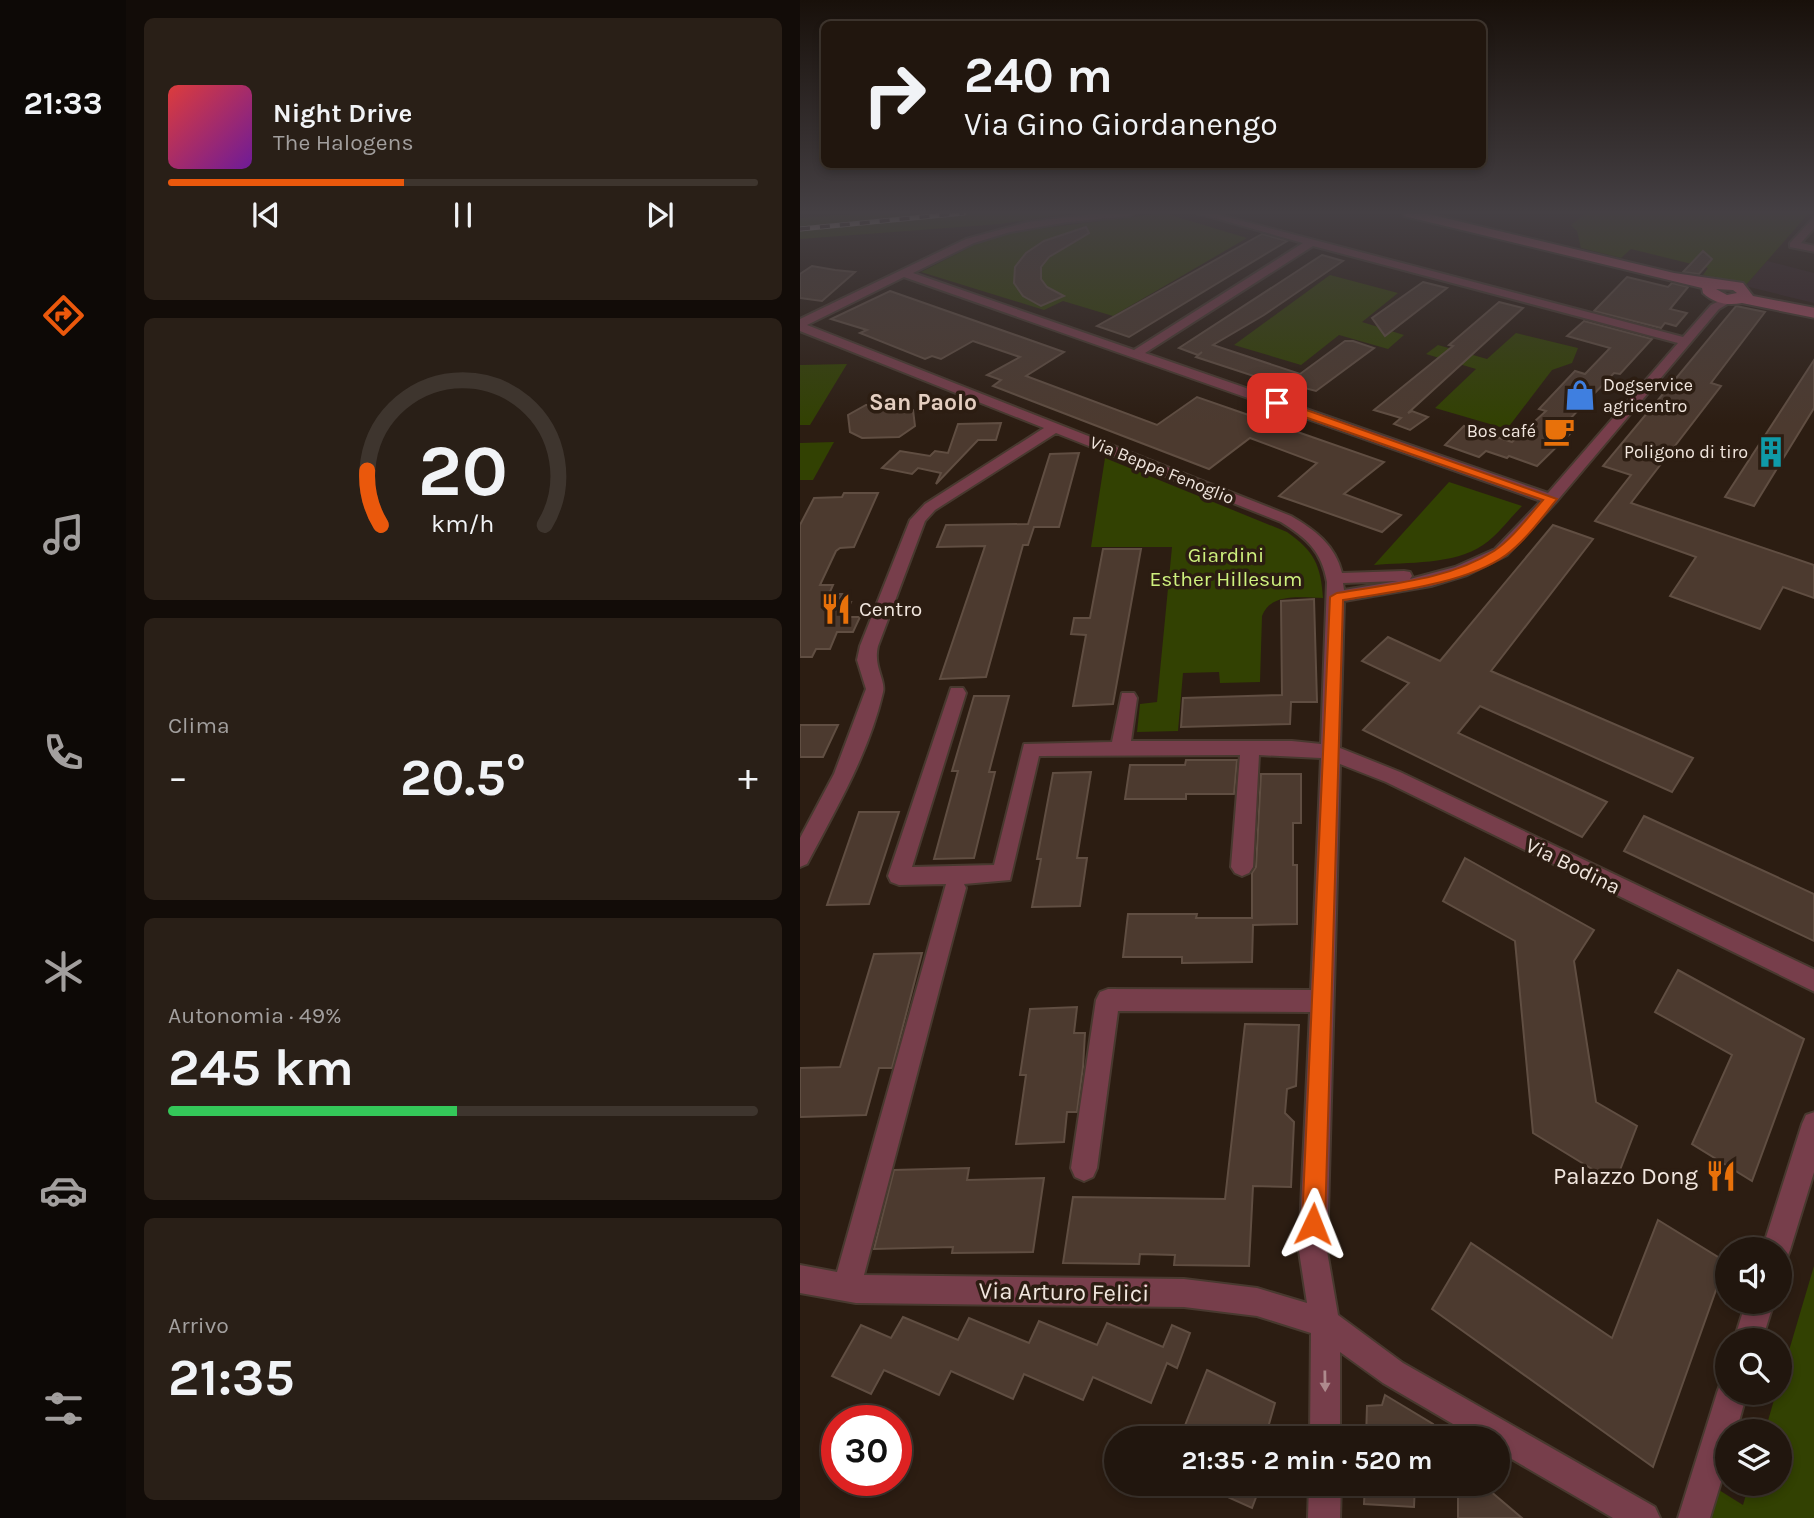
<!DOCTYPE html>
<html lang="it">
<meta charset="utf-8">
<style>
:root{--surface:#21160e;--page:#291f17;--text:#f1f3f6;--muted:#a29f9e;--line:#3e352e;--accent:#ea580c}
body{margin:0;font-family:Karla,sans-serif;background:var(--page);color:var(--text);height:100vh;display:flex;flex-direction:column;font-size:26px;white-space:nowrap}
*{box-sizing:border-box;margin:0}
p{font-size:23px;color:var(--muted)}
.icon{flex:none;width:38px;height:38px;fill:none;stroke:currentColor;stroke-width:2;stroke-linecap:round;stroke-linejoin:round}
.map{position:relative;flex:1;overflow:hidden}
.details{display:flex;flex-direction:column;gap:18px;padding:18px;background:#120c08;width:674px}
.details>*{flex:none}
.top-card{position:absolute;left:21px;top:21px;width:665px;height:147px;border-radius:10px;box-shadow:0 4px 10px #0003,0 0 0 2px var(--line);background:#21160e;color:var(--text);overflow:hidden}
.controls{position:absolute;left:915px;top:1237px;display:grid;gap:14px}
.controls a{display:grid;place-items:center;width:77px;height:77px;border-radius:50%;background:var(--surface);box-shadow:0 4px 10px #0003,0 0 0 2px var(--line);font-size:35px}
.speed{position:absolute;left:21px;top:1405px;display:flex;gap:14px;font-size:35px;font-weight:700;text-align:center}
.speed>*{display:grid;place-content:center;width:91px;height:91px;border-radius:50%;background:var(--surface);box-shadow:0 4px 10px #0003,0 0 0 2px var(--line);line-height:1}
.speed .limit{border:10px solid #d22;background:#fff;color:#111}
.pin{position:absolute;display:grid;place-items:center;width:60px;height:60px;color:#fff;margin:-30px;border-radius:14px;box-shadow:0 4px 10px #0006}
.me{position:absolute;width:77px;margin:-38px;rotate:2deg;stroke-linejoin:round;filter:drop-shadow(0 0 5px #0008)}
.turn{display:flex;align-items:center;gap:24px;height:147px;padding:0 28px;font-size:32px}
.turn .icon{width:91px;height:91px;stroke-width:2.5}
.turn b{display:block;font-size:49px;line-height:60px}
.big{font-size:52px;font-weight:700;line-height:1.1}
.details .tile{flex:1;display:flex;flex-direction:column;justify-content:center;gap:10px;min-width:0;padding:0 24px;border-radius:10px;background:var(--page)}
.details .dial{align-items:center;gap:0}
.dial svg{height:182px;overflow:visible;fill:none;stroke:var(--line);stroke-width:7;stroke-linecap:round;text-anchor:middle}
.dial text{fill:var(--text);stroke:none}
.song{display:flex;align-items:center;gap:21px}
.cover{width:84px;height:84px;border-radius:10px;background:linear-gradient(135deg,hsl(0 70% 55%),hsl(280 70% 35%))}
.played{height:7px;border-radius:4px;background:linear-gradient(90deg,var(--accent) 40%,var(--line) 40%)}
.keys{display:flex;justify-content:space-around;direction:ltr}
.heat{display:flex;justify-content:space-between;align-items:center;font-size:38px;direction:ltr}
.charge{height:10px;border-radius:5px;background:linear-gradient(90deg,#34c759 49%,var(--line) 0)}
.trip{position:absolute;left:304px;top:1426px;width:406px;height:70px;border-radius:35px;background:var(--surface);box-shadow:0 4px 10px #0003,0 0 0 2px var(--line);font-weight:700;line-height:70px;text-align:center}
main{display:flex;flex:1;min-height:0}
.tab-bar{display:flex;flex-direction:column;width:126px;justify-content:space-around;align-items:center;background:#0d0906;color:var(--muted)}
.tab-bar .icon{width:49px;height:49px}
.tab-bar .selected{color:var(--accent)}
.tab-bar b{font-size:32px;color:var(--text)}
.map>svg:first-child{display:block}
.commercial{fill:#362223}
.green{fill:#324102}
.building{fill:#4c3a2f;stroke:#604e42;stroke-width:2}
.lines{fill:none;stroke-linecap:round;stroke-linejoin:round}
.minor-casing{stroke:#48392f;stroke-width:4}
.secondary-casing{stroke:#48392f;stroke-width:4}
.minor{fill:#773e4b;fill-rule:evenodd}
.secondary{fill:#a64c62;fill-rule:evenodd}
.rail-casing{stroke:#c1b5ac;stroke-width:5}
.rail{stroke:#2c1d12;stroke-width:3.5;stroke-dasharray:10;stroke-linecap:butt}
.oneway{fill:#ae8a8d}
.route{fill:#ea580c;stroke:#983908;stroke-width:2}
.labels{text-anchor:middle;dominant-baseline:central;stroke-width:7;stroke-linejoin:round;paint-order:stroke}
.far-poi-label{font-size:18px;fill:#f1e6de;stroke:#2c1d12;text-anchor:end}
.far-street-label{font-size:18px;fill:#f1e6de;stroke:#2c1d12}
.park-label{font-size:21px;fill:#cef17e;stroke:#2c1d12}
.poi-label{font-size:21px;fill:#f1e6de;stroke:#2c1d12;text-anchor:start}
.street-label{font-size:21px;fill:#f1e6de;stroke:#2c1d12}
.far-district-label{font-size:23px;font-weight:bold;fill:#e4cec0;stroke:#2c1d12}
.near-poi-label{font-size:24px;fill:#f1e6de;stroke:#2c1d12;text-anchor:end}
.near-street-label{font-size:24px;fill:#f1e6de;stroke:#2c1d12}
</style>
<main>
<nav class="tab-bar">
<b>21:33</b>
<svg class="icon selected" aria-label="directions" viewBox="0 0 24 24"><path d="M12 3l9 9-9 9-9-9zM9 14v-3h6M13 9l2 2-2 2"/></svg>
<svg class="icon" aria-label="music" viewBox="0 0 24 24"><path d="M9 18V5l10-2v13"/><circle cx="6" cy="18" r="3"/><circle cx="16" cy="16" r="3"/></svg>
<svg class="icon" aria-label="phone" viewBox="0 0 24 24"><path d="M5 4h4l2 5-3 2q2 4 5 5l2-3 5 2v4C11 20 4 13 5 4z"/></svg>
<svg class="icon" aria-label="climate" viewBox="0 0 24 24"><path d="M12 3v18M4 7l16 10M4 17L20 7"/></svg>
<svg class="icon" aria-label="car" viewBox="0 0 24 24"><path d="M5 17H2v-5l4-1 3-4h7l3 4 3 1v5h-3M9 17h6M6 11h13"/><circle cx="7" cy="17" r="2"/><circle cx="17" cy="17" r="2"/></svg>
<svg class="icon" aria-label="filters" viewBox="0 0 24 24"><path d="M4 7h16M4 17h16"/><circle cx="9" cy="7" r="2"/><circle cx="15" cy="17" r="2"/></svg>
</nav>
<section class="details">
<div class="tile">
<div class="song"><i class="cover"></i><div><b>Night Drive</b><p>The Halogens</p></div></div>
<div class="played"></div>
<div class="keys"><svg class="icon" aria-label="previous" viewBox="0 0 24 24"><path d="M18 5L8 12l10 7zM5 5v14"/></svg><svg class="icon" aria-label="pause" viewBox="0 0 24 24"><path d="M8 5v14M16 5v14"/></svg><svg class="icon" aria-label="next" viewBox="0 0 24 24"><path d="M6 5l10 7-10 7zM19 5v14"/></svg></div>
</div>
<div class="tile dial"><svg viewBox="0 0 100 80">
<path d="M14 69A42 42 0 1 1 86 69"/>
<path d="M14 69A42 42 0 0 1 8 45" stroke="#ea580c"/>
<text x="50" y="56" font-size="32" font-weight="700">20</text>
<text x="50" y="72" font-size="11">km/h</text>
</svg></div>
<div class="tile"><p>Clima</p>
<div class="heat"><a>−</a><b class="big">20.5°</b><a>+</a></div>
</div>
<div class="tile"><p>Autonomia · 49%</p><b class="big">245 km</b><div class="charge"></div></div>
<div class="tile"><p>Arrivo</p><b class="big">21:35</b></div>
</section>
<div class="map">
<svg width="1015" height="1518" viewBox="0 0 1015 1518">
<rect width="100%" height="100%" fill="#2c1d12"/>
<polygon class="commercial" points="967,261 1014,273 1014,303 945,286"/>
<g class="green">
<polygon points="68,213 275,213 200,224 0,239 0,218"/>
<polygon points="364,213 447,238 313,316 263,301 244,310 121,272 174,245 213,232"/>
<polygon points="786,213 1009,213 945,286 903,275 908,268 831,249 821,258 781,248 777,231 771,225"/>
<polygon points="530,275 598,293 562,322 604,335 588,349 539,335 501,365 434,345"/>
<polygon points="716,333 778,348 772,363 752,370 707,429 635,408 676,369 626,354 638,345 687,359"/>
<polygon points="47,364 10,425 0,425 0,365"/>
<polygon points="34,442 13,480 0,480 0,443"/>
<path d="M305,458L487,532C514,551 521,565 523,598C502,598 471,592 462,616L460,682L420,683L419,672L383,673L378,731L337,732L340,704L357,702L372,547H291Z"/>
<path d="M649,482L722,506C710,518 697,536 683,545C654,565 607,562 574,565Z"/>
<polygon points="1014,1266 1014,1518 910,1518 919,1490 943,1505 949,1484 980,1484 980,1432 965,1431 976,1393 980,1393 980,1381"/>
</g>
<g class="building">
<polygon points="286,227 289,233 249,257 241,267 241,279 247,287 264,296 241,306 223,296 214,283 215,267 226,253 244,241"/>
<polygon points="462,234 487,241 329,337 297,326"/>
<polygon points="903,251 912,259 899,274 883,272"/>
<polygon points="522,255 543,261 464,315 413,345 500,374 545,341 553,341 574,348 516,391 497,386 493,389 484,386 396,357 402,352 398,355 379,348"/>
<polygon points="12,266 35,270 55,272 22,301 0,298 0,274"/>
<polygon points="827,277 868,287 872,283 888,287 870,309 887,313 876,326 865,323 861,328 794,311"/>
<polygon points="623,282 647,288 585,336 572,318"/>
<polygon points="90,291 264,352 226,376 357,425 397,397 584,462 544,494 601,515 582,532 479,496 517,463 450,438 409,469 193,386 201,380 187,375 220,357 173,341 141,359 132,356 125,359 60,333 67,330 31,319"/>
<polygon points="699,302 723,308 608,413 612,411 628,417 610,430 594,424 601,418 574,410 653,346 649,345"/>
<polygon points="936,306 965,312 911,383 921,386 831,503 1014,565 1014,598 983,587 960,629 870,596 896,557 795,521 831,475 803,466"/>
<polygon points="784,321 852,339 820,374 814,373 763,426 774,430 737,466 709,456 707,458 686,451 679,457 645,445 664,426 712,442 746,411 739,409 775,371 785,374 810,348 767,336"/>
<polygon points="1014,360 1014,408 954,506 925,497"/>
<polygon points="98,404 113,410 115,426 99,437 62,438 50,432 48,415 66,405"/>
<polygon points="201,423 196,440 178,440 136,484 141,473 118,468 112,474 82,468 100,451 130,456 135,451 148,453 158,424"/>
<polygon points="279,453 259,527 234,527 228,545 223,545 186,677 140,679 185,546 137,547 146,525 228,524 250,454"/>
<polygon points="44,493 78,493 54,547 40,548 36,551 20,585 33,585 29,594 42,594 38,602 51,602 45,617 60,617 53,632 37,632 30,649 16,649 12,657 0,657 0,525 14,498 42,497"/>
<polygon points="753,525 793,539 691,671 893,758 872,792 680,706 658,733 807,802 782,837 563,730 609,683 562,661 588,637 640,661"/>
<polygon points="303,549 341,549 313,704 273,706 286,635 271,634 274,618 290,618"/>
<polygon points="514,599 517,702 491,702 490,724 381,727 383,698 482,695 481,601"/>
<polygon points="174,696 209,696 189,772 195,772 174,858 134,859 158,771 152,771"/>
<polygon points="0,725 38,725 23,757 0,757"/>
<polygon points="386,760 437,760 434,794 386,794 386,799 325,799 330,765 385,765"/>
<polygon points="291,772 277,858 287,858 280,906 232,907 241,859 237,859 253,773"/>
<polygon points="461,774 501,774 501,823 493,823 493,865 497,865 497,924 453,925 452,962 382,963 382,957 323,957 328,914 397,914 396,918 452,918 452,873 456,867"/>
<polygon points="59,812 99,812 69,904 27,905"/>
<polygon points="844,816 1014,894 1014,941 824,851"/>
<polygon points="665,858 794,930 774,961 796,1102 837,1126 815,1183 733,1133 715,941 643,901"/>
<polygon points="122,953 92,1068 79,1068 66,1115 0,1117 0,1068 40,1067 74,954"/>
<polygon points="878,970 1004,1039 952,1181 892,1144 932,1055 855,1012"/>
<polygon points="277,1007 274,1033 285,1033 283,1067 277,1112 267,1112 264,1142 216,1144 226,1075 220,1075 230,1009"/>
<polygon points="445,1024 499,1025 496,1086 487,1089 485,1113 494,1122 491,1187 453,1186 449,1266 374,1265 375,1255 340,1254 339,1264 263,1263 273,1197 425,1199"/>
<polygon points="169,1168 167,1180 244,1178 233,1252 152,1253 153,1247 74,1249 94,1170"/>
<polygon points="858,1220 926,1262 853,1467 632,1309 671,1243 812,1338"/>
<polygon points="103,1317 158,1340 169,1318 229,1343 239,1321 297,1345 307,1323 363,1347 372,1325 390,1333 377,1368 367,1363 351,1403 293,1377 283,1400 224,1374 213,1399 151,1371 139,1395 84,1370 71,1394 32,1376 61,1325 91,1338"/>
<polygon points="407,1370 475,1403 465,1438 380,1438"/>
<polygon points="585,1395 633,1424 628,1438 566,1438 567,1406 582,1405"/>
<polygon points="399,1484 461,1484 452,1508"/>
<polygon points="565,1484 615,1484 614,1507 564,1504"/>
<polygon points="689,1490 722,1518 658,1518 658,1491"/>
</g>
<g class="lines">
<defs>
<g id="minor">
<path d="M302,213H334L329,216L268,222L210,232L174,243L113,273L334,350L503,243L397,213H412L883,337L911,305L928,297L934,300L919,309L756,502L707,555L667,575L631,586L544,601L540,748L600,772L1015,970V992L586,782L540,764L527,1251L538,1315L603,1363L855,1507L860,1518H813L698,1451V1438H677L583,1383L540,1352V1438H510L511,1333L457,1316L384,1307L56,1303L0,1293V1265L37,1272L146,884L99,885L91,882L88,876L151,688H163L166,693L112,867L194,865L224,744L312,742L322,693H334L337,698L331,741H492L521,744L527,582C522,552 507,538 481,522L256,433L135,510L125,521L78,646C73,667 86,680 83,692C69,753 36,809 7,864L0,867V838L34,774L66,689L57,660L60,646L110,520L125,504L244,428L0,331V319L166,239L228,222ZM513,246L878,343L748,493L345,353ZM104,277L741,501L695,549L655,567L610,579L612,576L610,572L604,571L542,573C535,545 515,530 491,516L7,325ZM598,581L544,590L543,583ZM440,755L431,867L435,873L442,876L449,873L453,867L459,755L521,758L511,990L308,989L300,992L296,1000L271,1168L275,1177L284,1181L293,1177L297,1168L318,1011L510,1012L499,1251L507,1303L457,1288L384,1279L64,1275L166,888L164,884L210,880L239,756Z"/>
<polygon points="1015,216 1015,227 1001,243 1015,246 1015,252 990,247 990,243"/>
<polygon points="1015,1112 1015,1169 990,1250 986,1260 980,1262 980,1250 962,1250 1002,1124 1006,1115"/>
<polygon points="946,1302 974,1302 962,1340 934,1340"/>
<polygon points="928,1380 928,1393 947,1393 936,1432 928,1432 928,1459 910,1518 878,1518 917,1393 921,1382"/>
<polygon points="509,1484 541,1484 540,1518 508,1518"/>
</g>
<path id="secondary" d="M603,213H624L874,273L943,283L953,296L1015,308V318L942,303C927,306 914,303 903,293L902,288L604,216ZM916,289L933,290L937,293L927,295Z"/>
</defs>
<use href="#minor" class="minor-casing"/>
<use href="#secondary" class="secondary-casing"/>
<use href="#minor" class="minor"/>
<use href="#secondary" class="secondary"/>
<defs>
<polyline id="rail" points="0,229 164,213"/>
</defs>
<use href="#rail" class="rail-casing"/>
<use href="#rail" class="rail"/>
</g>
<defs><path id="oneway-solid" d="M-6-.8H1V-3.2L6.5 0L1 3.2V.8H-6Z" transform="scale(1.75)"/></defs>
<use class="oneway" href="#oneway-solid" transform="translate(525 1381) rotate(89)"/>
<linearGradient id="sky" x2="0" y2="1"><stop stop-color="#18100a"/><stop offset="0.5" stop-color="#454044"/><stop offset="1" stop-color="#454044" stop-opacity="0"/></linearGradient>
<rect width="1015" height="425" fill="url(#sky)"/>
<path class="route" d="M473,401H481L757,499C742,518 725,541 706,555C666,584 591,592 543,600L525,1224L521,1232L513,1235L506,1232L502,1224L530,597L537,593C588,584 649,580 694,551C713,538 728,517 743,500L473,406Z"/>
<defs>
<symbol id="shop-bare" viewBox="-9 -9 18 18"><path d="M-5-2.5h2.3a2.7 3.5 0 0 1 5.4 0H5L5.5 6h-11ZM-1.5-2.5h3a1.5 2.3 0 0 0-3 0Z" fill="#3f7fe0" stroke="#2c1d12" stroke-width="2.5" paint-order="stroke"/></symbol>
<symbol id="cafe-bare" viewBox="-9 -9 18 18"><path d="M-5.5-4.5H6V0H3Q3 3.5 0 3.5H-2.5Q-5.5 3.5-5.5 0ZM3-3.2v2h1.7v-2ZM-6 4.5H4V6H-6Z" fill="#e8710a" stroke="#2c1d12" stroke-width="2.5" paint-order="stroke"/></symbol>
<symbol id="building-bare" viewBox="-9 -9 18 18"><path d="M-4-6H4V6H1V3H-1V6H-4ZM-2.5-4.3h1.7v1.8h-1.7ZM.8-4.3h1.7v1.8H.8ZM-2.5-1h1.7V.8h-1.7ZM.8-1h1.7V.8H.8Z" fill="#0f9aa8" stroke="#2c1d12" stroke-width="2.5" paint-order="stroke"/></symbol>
<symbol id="restaurant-bare" viewBox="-9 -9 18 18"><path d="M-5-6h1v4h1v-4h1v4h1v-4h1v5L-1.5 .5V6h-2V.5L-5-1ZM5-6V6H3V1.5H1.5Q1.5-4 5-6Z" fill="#e8710a" stroke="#2c1d12" stroke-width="2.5" paint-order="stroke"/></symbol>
</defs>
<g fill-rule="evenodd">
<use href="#shop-bare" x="758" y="373" width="44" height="44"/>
<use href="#cafe-bare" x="737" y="409" width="44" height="44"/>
<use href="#building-bare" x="949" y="430" width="44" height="44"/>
<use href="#restaurant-bare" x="14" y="587" width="44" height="44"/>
<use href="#restaurant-bare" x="899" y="1154" width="44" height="44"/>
</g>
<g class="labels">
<g class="far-poi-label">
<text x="803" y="385" text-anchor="start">Dogservice<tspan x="803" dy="21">agricentro</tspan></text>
<text x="736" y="431">Bos café</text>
<text x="948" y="452">Poligono di tiro</text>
</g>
<g class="far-street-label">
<text transform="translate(362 470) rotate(22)">Via Beppe Fenoglio</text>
</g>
<g class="park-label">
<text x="426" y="555">Giardini<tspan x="426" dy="24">Esther Hillesum</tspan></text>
</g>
<g class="poi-label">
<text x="59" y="609">Centro</text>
</g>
<g class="street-label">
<text transform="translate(773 866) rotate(26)">Via Bodina</text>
</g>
<g class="far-district-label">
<text x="123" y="402">San Paolo</text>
</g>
<g class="near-poi-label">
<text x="898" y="1176">Palazzo Dong</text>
</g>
<g class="near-street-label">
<text transform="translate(264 1292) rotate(1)">Via Arturo Felici</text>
</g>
</g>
</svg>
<div class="controls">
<a><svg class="icon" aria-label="sound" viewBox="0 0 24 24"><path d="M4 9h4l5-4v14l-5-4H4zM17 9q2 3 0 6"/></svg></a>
<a><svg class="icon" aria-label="search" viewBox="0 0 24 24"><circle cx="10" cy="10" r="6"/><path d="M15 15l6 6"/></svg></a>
<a><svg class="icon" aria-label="layers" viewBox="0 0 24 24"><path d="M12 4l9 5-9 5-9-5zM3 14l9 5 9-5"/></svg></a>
</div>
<div class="speed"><div class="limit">30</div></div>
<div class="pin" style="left:477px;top:403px;background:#d93025"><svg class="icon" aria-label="arrive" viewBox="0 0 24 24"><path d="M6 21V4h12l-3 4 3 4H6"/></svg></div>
<svg class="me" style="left:513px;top:1224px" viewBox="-20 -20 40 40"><path d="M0-17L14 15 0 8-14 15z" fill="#ea580c" stroke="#fff" stroke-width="4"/></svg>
<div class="trip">21:35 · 2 min · 520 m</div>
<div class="top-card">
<div class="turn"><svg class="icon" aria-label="right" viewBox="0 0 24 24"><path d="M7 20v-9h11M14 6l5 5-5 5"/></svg><div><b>240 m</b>Via Gino Giordanengo</div></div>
</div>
</div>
</main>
